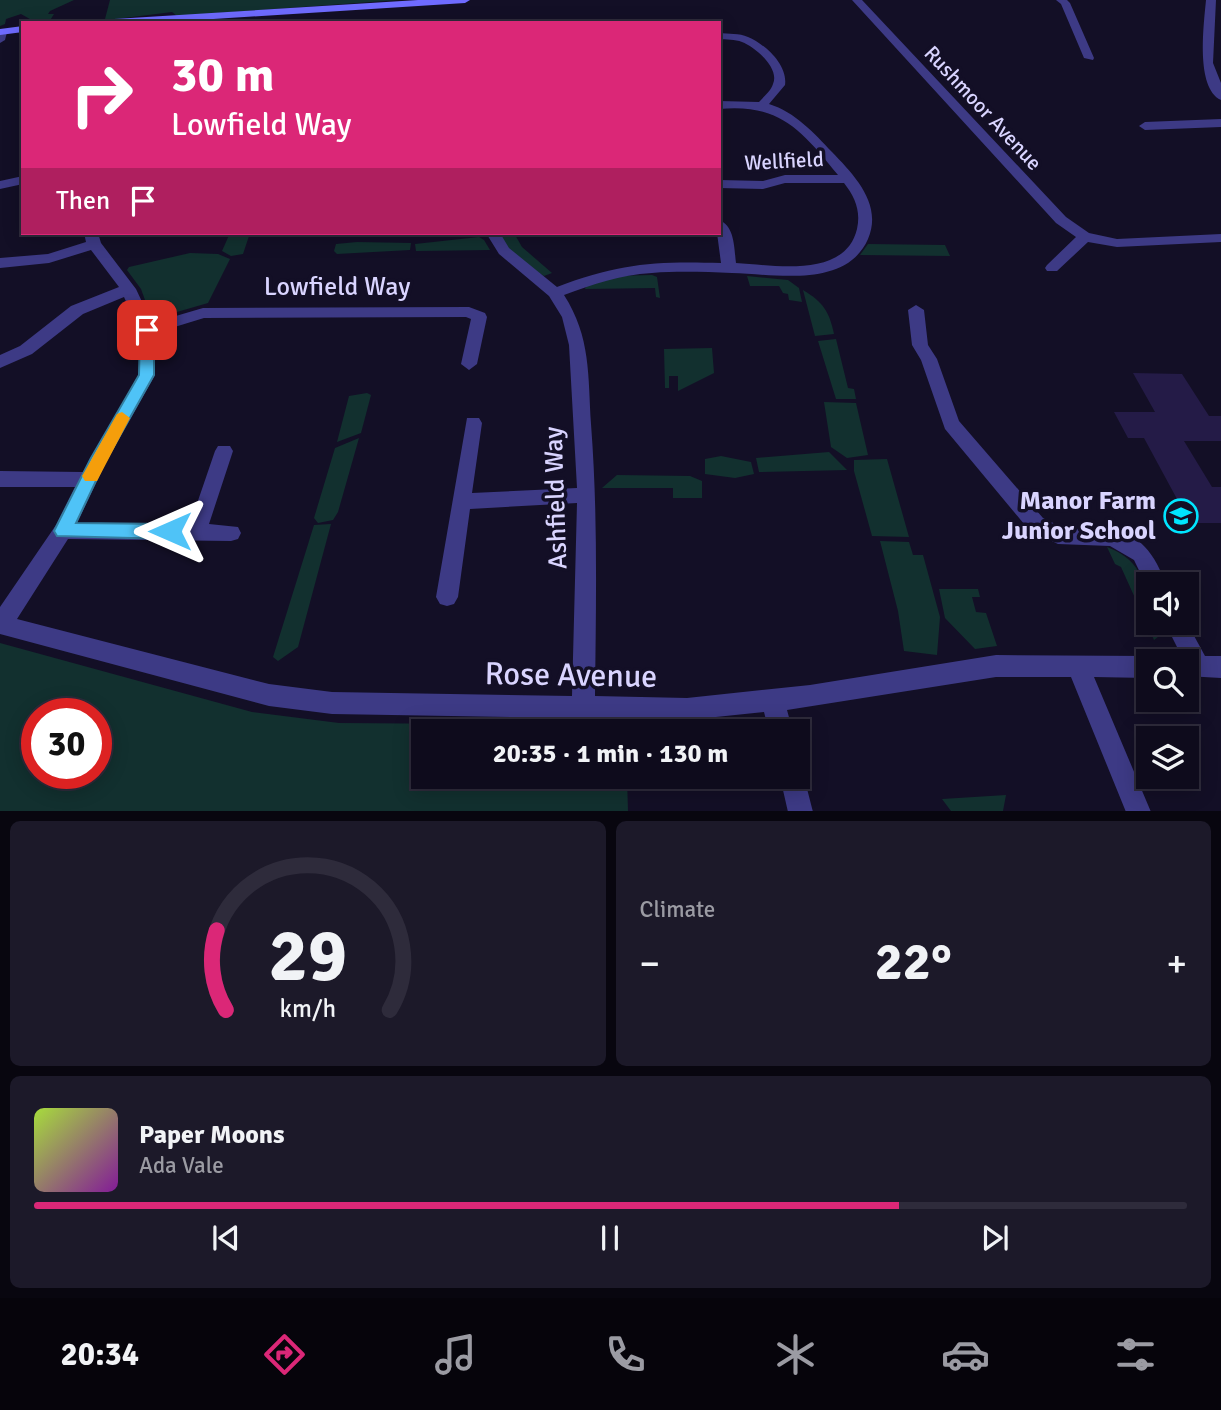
<!DOCTYPE html>
<meta charset="utf-8">
<style>
:root{--surface:#0e0b1c;--page:#1c1929;--text:#f1f3f6;--muted:#9b9ba3;--line:#2e2b3b;--accent:#db2777}
body{margin:0;font-family:Signika,sans-serif;background:var(--page);color:var(--text);height:100vh;display:flex;flex-direction:column;font-size:26px;white-space:nowrap}
*{box-sizing:border-box;margin:0}
p{font-size:23px;color:var(--muted)}
.icon{flex:none;width:38px;height:38px;fill:none;stroke:currentColor;stroke-width:2;stroke-linecap:round;stroke-linejoin:round}
.map{position:relative;height:811px;overflow:hidden}
.panel{display:flex;flex-direction:column;gap:10px;padding:10px;background:#08060f;flex:1}
.panel>*{flex:none}
.hud{position:absolute;left:21px;top:21px;width:700px;height:214px;border-radius:0px;box-shadow:0 4px 18px #0003,0 0 0 2px var(--line);background:#db2777;color:#fff;overflow:hidden}
.tools{position:absolute;left:1136px;top:572px;display:grid;gap:14px}
.tools a{display:grid;place-items:center;width:63px;height:63px;border-radius:0px;background:var(--surface);box-shadow:0 4px 18px #0003,0 0 0 2px var(--line);font-size:35px}
.speed{position:absolute;left:21px;top:698px;display:flex;gap:14px;font-size:35px;font-weight:700;text-align:center}
.speed>*{display:grid;place-content:center;width:91px;height:91px;border-radius:50%;background:var(--surface);box-shadow:0 4px 18px #0003,0 0 0 2px var(--line);line-height:1}
.speed .limit{border:10px solid #d22;background:#fff;color:#111}
.pin{position:absolute;display:grid;place-items:center;width:60px;height:60px;color:#fff;margin:-30px;border-radius:14px;box-shadow:0 4px 10px #0006}
.me{position:absolute;width:77px;margin:-38px;rotate:270deg;stroke-linejoin:round;filter:drop-shadow(0 0 5px #0008)}
.turn{display:flex;align-items:center;gap:24px;height:147px;padding:0 35px;font-size:32px}
.turn .icon{width:91px;height:91px;stroke-width:2.5}
.turn b{display:block;font-size:49px;line-height:60px}
.then{display:flex;align-items:center;height:66px;padding:0 35px;background:#0003;gap:14px;font-size:26px}
.big{font-size:52px;font-weight:700;line-height:1.1}
.panel .tile{flex:1;display:flex;flex-direction:column;justify-content:center;gap:10px;min-width:0;padding:0 24px;border-radius:10px;background:var(--page)}
.panel .dial{align-items:center;gap:0}
.dial svg{height:182px;overflow:visible;fill:none;stroke:var(--line);stroke-width:7;stroke-linecap:round;text-anchor:middle}
.dial text{fill:var(--text);stroke:none}
.song{display:flex;align-items:center;gap:21px}
.cover{width:84px;height:84px;border-radius:10px;background:linear-gradient(135deg,hsl(80 70% 55%),hsl(290 70% 35%))}
.played{height:7px;border-radius:4px;background:linear-gradient(90deg,var(--accent) 75%,var(--line) 75%)}
.keys{display:flex;justify-content:space-around;direction:ltr}
.heat{display:flex;justify-content:space-between;align-items:center;font-size:38px;direction:ltr}
.panel .tiles{flex:1;display:grid;gap:10px;grid-template-columns:1fr 1fr}
.tile:last-child{grid-column:span 2}
.trip{position:absolute;left:411px;top:719px;width:399px;height:70px;border-radius:0px;background:var(--surface);box-shadow:0 4px 18px #0003,0 0 0 2px var(--line);font-weight:700;line-height:70px;text-align:center}
.tab-bar{display:flex;height:112px;justify-content:space-around;align-items:center;background:#06040b;color:var(--muted)}
.tab-bar .icon{width:49px;height:49px}
.tab-bar .active{color:var(--accent)}
.tab-bar b{font-size:32px;color:var(--text)}
.map>svg:first-child{display:block}
.green{fill:#12302f;fill-rule:evenodd}
.building{fill:#241b47}
.lines{fill:none;stroke-linecap:round;stroke-linejoin:round}
.street{fill:#3d3a85;fill-rule:evenodd}
.secondary{fill:#6f6bff;fill-rule:evenodd}
.route{fill:#4fc3f7;stroke:#337fa1;stroke-width:2}
.slow{fill:#f59e0b}
.labels{text-anchor:middle;dominant-baseline:central;stroke-width:7;stroke-linejoin:round;paint-order:stroke}
.far-street-label{font-size:21px;fill:#d9d4ff;stroke:#130f26}
.street-label{font-size:26px;fill:#d9d4ff;stroke:#130f26}
.poi-label{font-size:26px;font-weight:bold;fill:#d9d4ff;stroke:#130f26;text-anchor:end}
.near-street-label{font-size:32px;fill:#d9d4ff;stroke:#130f26}
</style>
<div class="map">
<svg width="1221" height="812" viewBox="0 0 1221 812">
<rect width="100%" height="100%" fill="#130f26"/>
<g class="green">
<polygon points="0,0 74,0 50,11 48,14 54,14 49,22 37,23 21,14 6,19 5,24 0,26"/>
<polygon points="110,0 399,0 177,16 172,12 108,20 105,19"/>
<polygon points="230,233 250,233 243,254 231,256 222,251"/>
<path d="M514,233L522,247L552,273L544,276C529,266 505,253 501,235Z"/>
<polygon points="479,237 484,240 490,250 416,251 415,244"/>
<polygon points="357,242 411,243 410,250 337,254 334,251 336,244"/>
<polygon points="868,244 945,245 950,256 860,255"/>
<polygon points="190,253 218,254 230,259 208,303 170,314 149,311 141,289 127,270 129,267"/>
<polygon points="652,275 657,277 660,298 656,297 655,288 585,289 587,284 612,276"/>
<polygon points="747,276 788,280 799,288 802,302 789,300 788,294 783,293 779,286 750,286"/>
<path d="M803,290C823,302 829,311 834,334L815,336Z"/>
<polygon points="836,339 848,388 854,389 856,399 836,399 818,341"/>
<polygon points="712,348 714,373 678,391 678,376 669,376 669,388 665,388 664,349"/>
<polygon points="367,393 371,395 361,433 337,442 349,396"/>
<polygon points="824,402 856,403 868,455 847,458 831,447"/>
<polygon points="359,438 338,512 333,520 318,523 314,518 335,448"/>
<polygon points="829,452 847,470 759,472 756,458"/>
<polygon points="721,456 751,462 754,474 735,478 705,474 705,459"/>
<polygon points="887,459 909,537 872,536 854,471 854,460"/>
<polygon points="617,475 690,476 702,481 702,498 673,498 673,488 602,488"/>
<polygon points="331,524 298,647 278,661 273,657 314,525"/>
<polygon points="880,541 909,542 913,555 923,555 940,617 937,655 904,651 898,611"/>
<path d="M1107,547C1144,561 1148,588 1148,623H1164L1167,630L1154,640L1121,567L1115,564Z"/>
<polygon points="939,589 978,589 980,597 972,597 976,612 986,613 997,646 975,649 945,618"/>
<path d="M0,643L252,712L339,723L626,725V732H424V777H627L628,811H0ZM37,714H96V774H37Z"/>
<polygon points="1006,795 1003,811 951,811 942,799"/>
</g>
<polygon class="building" points="1133,373 1182,374 1209,416 1221,416 1221,441 1184,441 1212,487 1221,487 1221,523 1190,523 1144,438 1128,438 1114,412 1155,412"/>
<g class="lines">
<g class="street">
<polygon points="852,0 862,0 1066,217 1089,233 1117,239 1221,234 1221,242 1117,247 1088,242 1057,271 1047,271 1045,268 1047,265 1076,237 1056,223"/>
<polygon points="1056,0 1067,0 1070,3 1094,58 1093,60 1084,58 1061,4"/>
<path d="M1206,0H1216L1213,63L1221,83V100C1195,88 1204,23 1206,0Z"/>
<polygon points="0,29 7,32 5,40 0,43"/>
<path d="M719,33C729,34 739,33 748,37C765,44 788,65 785,85L769,104C795,112 814,133 832,152C854,175 883,204 868,239C846,289 775,274 732,273C705,272 678,271 652,273C619,275 594,284 564,295C591,337 588,376 591,424C598,514 596,605 595,696L687,698L810,685L996,655L1148,656L1157,662H1148V678L1094,677L1151,812H1126L1071,677H996L787,710L793,732H769L764,712L687,720L332,714L269,706L0,634V607L56,525L75,487H0V471L83,472L139,375V330L124,297L83,314L32,354L0,368V355L20,346L71,306L119,287L91,250L49,263L0,268V258L48,254L86,242L84,233H98L101,243L136,289L152,323L203,308L469,307L485,313L487,317L477,364L469,370L461,364L471,319L466,317L204,318L155,333V375L105,464L77,523L190,524L215,451L218,446H230L233,451L209,524L238,527L241,533L238,539L231,541L68,539L17,619L269,684L332,692L572,696L577,503L470,509L458,597L454,604L447,606L440,604L436,597L467,418H479L482,423L472,493L577,488L569,345L562,317L549,296L499,254L486,233H500L509,248L557,287C619,263 656,261 721,263L717,233L719,220C735,226 734,248 736,263C774,265 845,279 857,229C861,211 855,197 844,183H785L763,189L719,188V180L763,181L785,175H838C802,131 780,103 719,109V101L759,102C764,96 771,91 773,84C780,68 755,47 742,42C735,39 726,40 719,39Z"/>
<polygon points="1221,119 1221,127 1145,130 1139,126 1145,122"/>
<polygon points="23,176 23,184 0,189 0,181"/>
<path d="M916,305L924,310L928,345L937,359L959,421L1043,518C1096,547 1136,503 1166,584H1148V589L1134,560L1110,546L1058,544L1029,530L945,429L921,360L912,345L908,310Z"/>
<polygon points="1186,621 1205,656 1221,656 1221,678 1186,676 1186,662 1181,662 1183,659 1165,623"/>
<polygon points="798,767 804,777 813,812 788,812 780,777 798,777"/>
</g>
<g class="secondary">
<polygon points="418,0 470,0 465,3 151,23 93,23 98,20"/>
<polygon points="23,26 23,32 0,35 0,29"/>
</g>
</g>
<polygon class="route" points="147,325 154,330 154,375 104,464 76,523 170,524 176,526 179,531 176,537 170,539 57,536 54,531 91,458 139,375 140,330"/>
<polygon class="slow" points="122,412 130,418 97,481 85,481 82,476 85,471 117,414"/>
<defs>
<symbol id="school-ring" viewBox="-11 -11 22 22"><circle r="9.5" fill="#130f26" stroke="#00e5ff" stroke-width="1.5"/><path d="M0-5L7-2L0 1L-7-2ZM-4 1L0 2.5L4 1V4Q0 6-4 4Z" fill="#00e5ff"/></symbol>
</defs>
<g fill-rule="evenodd">
<use href="#school-ring" x="1162" y="497" width="38" height="38"/>
</g>
<g class="labels">
<g class="far-street-label">
<text transform="translate(983 108) rotate(47)">Rushmoor Avenue</text>
<text transform="translate(784 161) rotate(-3)">Wellfield</text>
</g>
<g class="street-label">
<text x="337" y="287">Lowfield Way</text>
<text transform="translate(556 498) rotate(-92)">Ashfield Way</text>
</g>
<g class="poi-label">
<text x="1156" y="501">Manor Farm<tspan x="1156" dy="30">Junior School</tspan></text>
</g>
<g class="near-street-label">
<text transform="translate(571 675) rotate(1)">Rose Avenue</text>
</g>
</g>
</svg>
<div class="tools">
<a><svg class="icon" aria-label="sound" viewBox="0 0 24 24"><path d="M4 9h4l5-4v14l-5-4H4zM17 9q2 3 0 6"/></svg></a>
<a><svg class="icon" aria-label="search" viewBox="0 0 24 24"><circle cx="10" cy="10" r="6"/><path d="M15 15l6 6"/></svg></a>
<a><svg class="icon" aria-label="layers" viewBox="0 0 24 24"><path d="M12 4l9 5-9 5-9-5zM3 14l9 5 9-5"/></svg></a>
</div>
<div class="speed"><div class="limit">30</div></div>
<div class="pin" style="left:147px;top:330px;background:#d93025"><svg class="icon" aria-label="arrive" viewBox="0 0 24 24"><path d="M6 21V4h12l-3 4 3 4H6"/></svg></div>
<svg class="me" style="left:170px;top:531px" viewBox="-20 -20 40 40"><path d="M0-17L14 15 0 8-14 15z" fill="#4fc3f7" stroke="#fff" stroke-width="4"/></svg>
<div class="trip">20:35 · 1 min · 130 m</div>
<div class="hud">
<div class="turn"><svg class="icon" aria-label="right" viewBox="0 0 24 24"><path d="M7 20v-9h11M14 6l5 5-5 5"/></svg><div><b>30 m</b>Lowfield Way</div></div>
<div class="then">Then<svg class="icon" aria-label="arrive" viewBox="0 0 24 24"><path d="M6 21V4h12l-3 4 3 4H6"/></svg></div>
</div>
</div>
<section class="panel">
<div class="tiles">
<div class="tile dial"><svg viewBox="0 0 100 80">
<path d="M14 69A42 42 0 1 1 86 69"/>
<path d="M14 69A42 42 0 0 1 10 34" stroke="#db2777"/>
<text x="50" y="56" font-size="32" font-weight="700">29</text>
<text x="50" y="72" font-size="11">km/h</text>
</svg></div>
<div class="tile"><p>Climate</p>
<div class="heat"><a>−</a><b class="big">22°</b><a>+</a></div>
</div>
<div class="tile">
<div class="song"><i class="cover"></i><div><b>Paper Moons</b><p>Ada Vale</p></div></div>
<div class="played"></div>
<div class="keys"><svg class="icon" aria-label="previous" viewBox="0 0 24 24"><path d="M18 5L8 12l10 7zM5 5v14"/></svg><svg class="icon" aria-label="pause" viewBox="0 0 24 24"><path d="M8 5v14M16 5v14"/></svg><svg class="icon" aria-label="next" viewBox="0 0 24 24"><path d="M6 5l10 7-10 7zM19 5v14"/></svg></div>
</div>
</div>
</section>
<nav class="tab-bar">
<b>20:34</b>
<svg class="icon active" aria-label="directions" viewBox="0 0 24 24"><path d="M12 3l9 9-9 9-9-9zM9 14v-3h6M13 9l2 2-2 2"/></svg>
<svg class="icon" aria-label="music" viewBox="0 0 24 24"><path d="M9 18V5l10-2v13"/><circle cx="6" cy="18" r="3"/><circle cx="16" cy="16" r="3"/></svg>
<svg class="icon" aria-label="phone" viewBox="0 0 24 24"><path d="M5 4h4l2 5-3 2q2 4 5 5l2-3 5 2v4C11 20 4 13 5 4z"/></svg>
<svg class="icon" aria-label="climate" viewBox="0 0 24 24"><path d="M12 3v18M4 7l16 10M4 17L20 7"/></svg>
<svg class="icon" aria-label="car" viewBox="0 0 24 24"><path d="M5 17H2v-5l4-1 3-4h7l3 4 3 1v5h-3M9 17h6M6 11h13"/><circle cx="7" cy="17" r="2"/><circle cx="17" cy="17" r="2"/></svg>
<svg class="icon" aria-label="filters" viewBox="0 0 24 24"><path d="M4 7h16M4 17h16"/><circle cx="9" cy="7" r="2"/><circle cx="15" cy="17" r="2"/></svg>
</nav>
